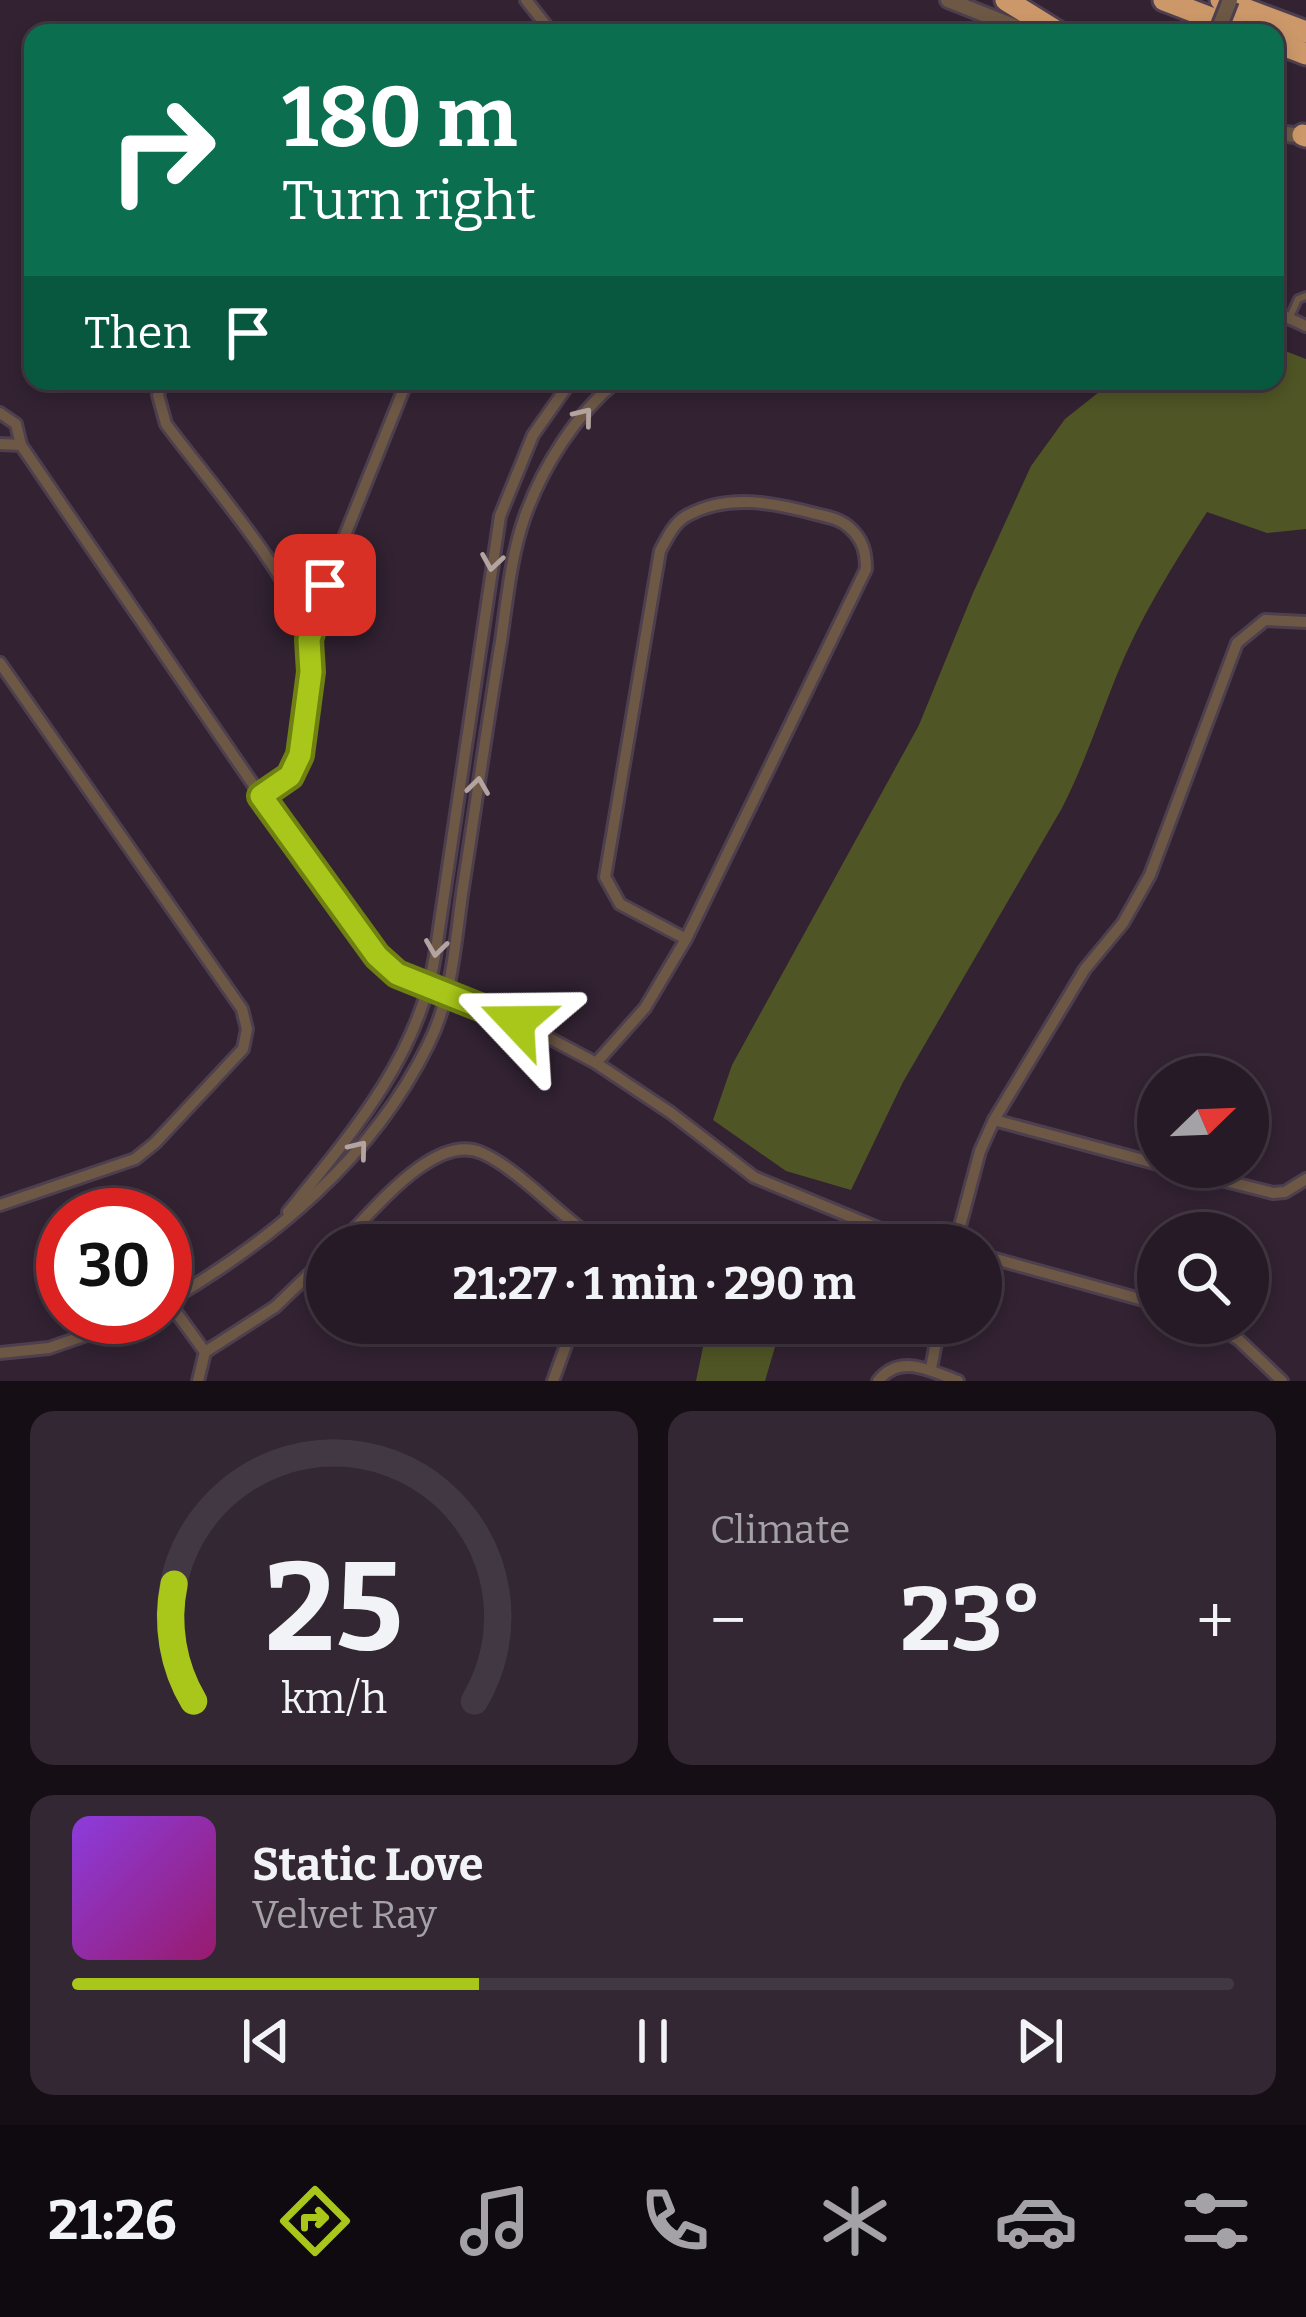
<!DOCTYPE html>
<meta charset="utf-8">
<style>
:root{--surface:#261a26;--page:#322732;--text:#f1f3f6;--muted:#a4a1a7;--line:#423843;--accent:#a9c71a}
body{margin:0;font-family:Bitter,serif;background:var(--page);color:var(--text);height:100vh;display:flex;flex-direction:column;font-size:45px;white-space:nowrap}
*{box-sizing:border-box;margin:0}
p{font-size:39px;color:var(--muted)}
.icon{flex:none;width:66px;height:66px;fill:none;stroke:currentColor;stroke-width:2;stroke-linecap:round;stroke-linejoin:round}
.map{position:relative;height:1381px;overflow:hidden}
.panel{display:flex;flex-direction:column;gap:30px;padding:30px;background:#150e15;flex:1}
.panel>*{flex:none}
.guide{position:absolute;left:24px;top:24px;width:1260px;height:366px;border-radius:24px;box-shadow:0 6px 18px #0003,0 0 0 3px var(--line);background:#0b6e4f;color:#fff;overflow:hidden}
.needle{width:78px;rotate:67deg}
.fabs{position:absolute;left:1137px;top:1056px;display:grid;gap:24px}
.fabs a{display:grid;place-items:center;width:132px;height:132px;border-radius:50%;background:var(--surface);box-shadow:0 6px 18px #0003,0 0 0 3px var(--line);font-size:60px}
.speed{position:absolute;left:36px;top:1188px;display:flex;gap:24px;font-size:60px;font-weight:700;text-align:center}
.speed>*{display:grid;place-content:center;width:156px;height:156px;border-radius:50%;background:var(--surface);box-shadow:0 6px 18px #0003,0 0 0 3px var(--line);line-height:1}
.speed .limit{border:18px solid #d22;background:#fff;color:#111}
.pin{position:absolute;display:grid;place-items:center;width:102px;height:102px;color:#fff;margin:-51px;border-radius:24px;box-shadow:0 6px 18px #0006}
.me{position:absolute;width:132px;margin:-66px;rotate:293deg;stroke-linejoin:round;filter:drop-shadow(0 0 9px #0008)}
.turn{display:flex;align-items:center;gap:42px;height:252px;padding:0 60px;font-size:54px}
.turn .icon{width:156px;height:156px;stroke-width:2.5}
.turn b{display:block;font-size:84px;line-height:102px}
.then{display:flex;align-items:center;height:114px;padding:0 60px;background:#0003;gap:24px;font-size:45px}
.big{font-size:90px;font-weight:700;line-height:1.1}
.panel .tile{flex:1;display:flex;flex-direction:column;justify-content:center;gap:18px;min-width:0;padding:0 42px;border-radius:24px;background:var(--page)}
.panel .dial{align-items:center;gap:0}
.dial svg{height:312px;overflow:visible;fill:none;stroke:var(--line);stroke-width:7;stroke-linecap:round;text-anchor:middle}
.dial text{fill:var(--text);stroke:none}
.song{display:flex;align-items:center;gap:36px}
.cover{width:144px;height:144px;border-radius:18px;background:linear-gradient(135deg,hsl(270 70% 55%),hsl(320 70% 35%))}
.played{height:12px;border-radius:6px;background:linear-gradient(90deg,var(--accent) 35%,var(--line) 35%)}
.keys{display:flex;justify-content:space-around;direction:ltr}
.heat{display:flex;justify-content:space-between;align-items:center;font-size:66px;direction:ltr}
.panel .tiles{flex:1;display:grid;gap:30px;grid-template-columns:1fr 1fr}
.tile:last-child{grid-column:span 2}
.trip{position:absolute;left:306px;top:1224px;width:696px;height:120px;border-radius:60px;background:var(--surface);box-shadow:0 6px 18px #0003,0 0 0 3px var(--line);font-weight:700;line-height:120px;text-align:center}
.menu{display:flex;height:192px;justify-content:space-around;align-items:center;background:#0f0a0f;color:var(--muted)}
.menu .icon{width:84px;height:84px}
.menu .current{color:var(--accent)}
.menu b{font-size:54px;color:var(--text)}
.map>svg:first-child{display:block}
.green{fill:#505525}
.lines{fill:none;stroke-linecap:round;stroke-linejoin:round}
.service-casing{stroke:#4e3f4e;stroke-width:12}
.minor-casing{stroke:#4e3f4e;stroke-width:16}
.tertiary-casing{stroke:#4e3f4e;stroke-width:20}
.motorway-casing{stroke:#4e3f4e;stroke-width:27}
.service{stroke:#6d5846;stroke-width:6}
.minor{stroke:#6d5846;stroke-width:10}
.tertiary{stroke:#6d5846;stroke-width:14}
.motorway{stroke:#cc986a;stroke-width:21}
.tertiary-bridge-casing{stroke:#4e3f4e;stroke-width:20;stroke-linecap:butt}
.tertiary-bridge{stroke:#6d5846;stroke-width:14}
.oneway{stroke:#b4a4a0}
.route-casing{stroke:#6e8111;stroke-width:30}
.route{stroke:#a9c71a;stroke-width:21}
</style>
<div class="map">
<svg width="1306" height="1381" viewBox="0 0 1306 1381">
<rect width="100%" height="100%" fill="#322232"/>
<g class="green">
<path d="M1275,347L1306,359V529L1267,533L1207,512C1173,565 1139,619 1116,677C1098,722 1084,765 1062,808L903,1082L851,1190L786,1171L713,1120L732,1065L919,725L973,593L1031,466L1065,419L1113,381H1275Z"/>
<polygon points="708,1323 782,1323 765,1381 696,1381"/>
</g>
<g class="lines">
<defs>
<polyline id="service" points="1289,319 1298,299 1306,296"/>
<g id="minor">
<polyline points="526,0 552,33"/>
<polyline points="1275,312 1306,326"/>
<path d="M162,381L158,395L166,424C205,477 295,579 309,639C313,659 310,682 308,703C304,751 301,768 261,796"/>
<polyline points="0,413 16,424 21,445 261,796 377,956 397,974 517,1021 596,1063 671,1113 754,1177 885,1231 940,1245"/>
<polyline points="0,444 21,445"/>
<polyline points="285,584 311,588 325,585"/>
<polyline points="309,640 325,585 407,381"/>
<polyline points="0,663 242,1009 247,1029 243,1049 155,1143 135,1159 0,1205"/>
<path d="M596,1063L645,1008L686,939L866,569C866,552 863,540 850,528C841,519 828,517 816,514C774,503 729,493 688,515C674,522 667,538 660,551L605,877L620,904L686,939"/>
<polyline points="994,1120 1158,1164"/>
<polyline points="1170,1167 1273,1193 1285,1192 1306,1179"/>
<path d="M288,1212C350,1136 419,1056 435,956L500,516L533,435L571,381"/>
<path d="M339,1245C371,1214 434,1131 482,1153C514,1167 551,1206 580,1228L589,1245"/>
<polyline points="955,1245 980,1151 994,1120 1085,969 1123,923 1150,875 1237,643 1265,620 1306,622"/>
<polyline points="981,1255 1158,1304"/>
<polyline points="168,1301 205,1352 275,1307 327,1257"/>
<path d="M165,1303C273,1240 372,1159 428,1045C452,998 455,945 462,894C475,810 487,725 501,641C507,600 511,555 525,516C543,466 576,414 617,381"/>
<polyline points="1213,1323 1239,1340 1282,1381"/>
<polyline points="0,1353 49,1348 138,1317"/>
<polyline points="931,1368 940,1323"/>
<polyline points="198,1381 205,1352"/>
<polyline points="553,1381 574,1323"/>
<path d="M878,1381C900,1353 931,1371 958,1381"/>
</g>
<g id="tertiary">
<polyline points="948,0 1031,33"/>
<polyline points="1275,133 1306,136"/>
</g>
<g id="motorway">
<polyline points="1006,0 1059,33"/>
<polyline points="1164,0 1250,33"/>
<polyline points="1221,0 1306,32"/>
<polyline points="1275,42 1306,54"/>
<polyline points="1303,135 1306,136"/>
</g>
</defs>
<use href="#service" class="service-casing"/>
<use href="#minor" class="minor-casing"/>
<use href="#tertiary" class="tertiary-casing"/>
<use href="#motorway" class="motorway-casing"/>
<use href="#service" class="service"/>
<use href="#minor" class="minor"/>
<use href="#tertiary" class="tertiary"/>
<use href="#motorway" class="motorway"/>
<defs>
<polyline id="tertiary-bridge" points="1217,33 1230,0"/>
</defs>
<use href="#tertiary-bridge" class="tertiary-bridge-casing"/>
<use href="#tertiary-bridge" class="tertiary-bridge"/>
</g>
<defs><path id="oneway-chevron" d="M-2-3.5L2.5 0L-2 3.5" fill="none" stroke-width="1.6" stroke-linecap="round" stroke-linejoin="round" transform="scale(3)"/></defs>
<g class="oneway">
<use href="#oneway-chevron" transform="translate(584 416) rotate(-51)"/>
<use href="#oneway-chevron" transform="translate(492 562) rotate(99)"/>
<use href="#oneway-chevron" transform="translate(478 786) rotate(-82)"/>
<use href="#oneway-chevron" transform="translate(436 948) rotate(98)"/>
<use href="#oneway-chevron" transform="translate(359 1149) rotate(-51)"/>
</g>
<g class="lines">
<defs>
<polyline id="route" points="325,585 309,640 311,672 300,755 290,776 261,796 377,956 397,974 517,1022"/>
</defs>
<use href="#route" class="route-casing"/>
<use href="#route" class="route"/>
</g>
</svg>
<div class="fabs">
<a><svg class="needle" viewBox="-14 -14 28 28"><path d="M0-13l5 13h-10z" fill="#e53935"/><path d="M0 13l5-13h-10z" fill="#a4a1a7"/></svg></a>
<a><svg class="icon" aria-label="search" viewBox="0 0 24 24"><circle cx="10" cy="10" r="6"/><path d="M15 15l6 6"/></svg></a>
</div>
<div class="speed"><div class="limit">30</div></div>
<div class="pin" style="left:325px;top:585px;background:#d93025"><svg class="icon" aria-label="arrive" viewBox="0 0 24 24"><path d="M6 21V4h12l-3 4 3 4H6"/></svg></div>
<svg class="me" style="left:517px;top:1022px" viewBox="-20 -20 40 40"><path d="M0-17L14 15 0 8-14 15z" fill="#a9c71a" stroke="#fff" stroke-width="4"/></svg>
<div class="trip">21:27 · 1 min · 290 m</div>
<div class="guide">
<div class="turn"><svg class="icon" aria-label="right" viewBox="0 0 24 24"><path d="M7 20v-9h11M14 6l5 5-5 5"/></svg><div><b>180 m</b>Turn right</div></div>
<div class="then">Then<svg class="icon" aria-label="arrive" viewBox="0 0 24 24"><path d="M6 21V4h12l-3 4 3 4H6"/></svg></div>
</div>
</div>
<section class="panel">
<div class="tiles">
<div class="tile dial"><svg viewBox="0 0 100 80">
<path d="M14 69A42 42 0 1 1 86 69"/>
<path d="M14 69A42 42 0 0 1 9 39" stroke="#a9c71a"/>
<text x="50" y="56" font-size="32" font-weight="700">25</text>
<text x="50" y="72" font-size="11">km/h</text>
</svg></div>
<div class="tile"><p>Climate</p>
<div class="heat"><a>−</a><b class="big">23°</b><a>+</a></div>
</div>
<div class="tile">
<div class="song"><i class="cover"></i><div><b>Static Love</b><p>Velvet Ray</p></div></div>
<div class="played"></div>
<div class="keys"><svg class="icon" aria-label="previous" viewBox="0 0 24 24"><path d="M18 5L8 12l10 7zM5 5v14"/></svg><svg class="icon" aria-label="pause" viewBox="0 0 24 24"><path d="M8 5v14M16 5v14"/></svg><svg class="icon" aria-label="next" viewBox="0 0 24 24"><path d="M6 5l10 7-10 7zM19 5v14"/></svg></div>
</div>
</div>
</section>
<nav class="menu">
<b>21:26</b>
<svg class="icon current" aria-label="directions" viewBox="0 0 24 24"><path d="M12 3l9 9-9 9-9-9zM9 14v-3h6M13 9l2 2-2 2"/></svg>
<svg class="icon" aria-label="music" viewBox="0 0 24 24"><path d="M9 18V5l10-2v13"/><circle cx="6" cy="18" r="3"/><circle cx="16" cy="16" r="3"/></svg>
<svg class="icon" aria-label="phone" viewBox="0 0 24 24"><path d="M5 4h4l2 5-3 2q2 4 5 5l2-3 5 2v4C11 20 4 13 5 4z"/></svg>
<svg class="icon" aria-label="climate" viewBox="0 0 24 24"><path d="M12 3v18M4 7l16 10M4 17L20 7"/></svg>
<svg class="icon" aria-label="car" viewBox="0 0 24 24"><path d="M5 17H2v-5l4-1 3-4h7l3 4 3 1v5h-3M9 17h6M6 11h13"/><circle cx="7" cy="17" r="2"/><circle cx="17" cy="17" r="2"/></svg>
<svg class="icon" aria-label="filters" viewBox="0 0 24 24"><path d="M4 7h16M4 17h16"/><circle cx="9" cy="7" r="2"/><circle cx="15" cy="17" r="2"/></svg>
</nav>
